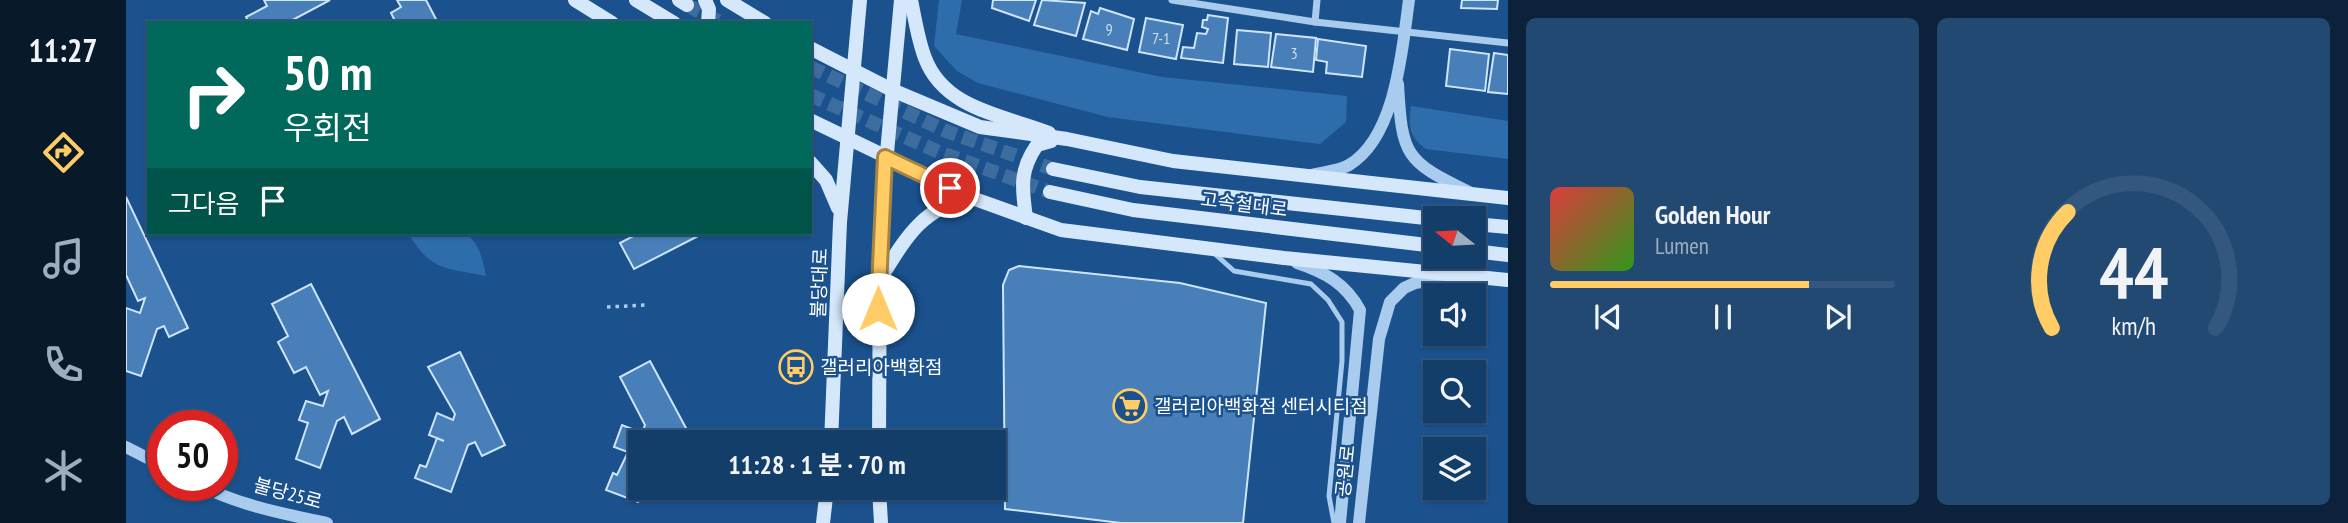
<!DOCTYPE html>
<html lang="ko">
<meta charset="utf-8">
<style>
:root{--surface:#143e6a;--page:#214972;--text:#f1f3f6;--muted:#9daec1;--line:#33577e;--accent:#ffcc65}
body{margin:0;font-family:"PT Sans Narrow","Noto Sans KR",sans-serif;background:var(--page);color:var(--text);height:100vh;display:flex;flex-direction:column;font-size:26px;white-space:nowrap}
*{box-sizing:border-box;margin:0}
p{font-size:23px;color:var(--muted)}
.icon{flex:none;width:38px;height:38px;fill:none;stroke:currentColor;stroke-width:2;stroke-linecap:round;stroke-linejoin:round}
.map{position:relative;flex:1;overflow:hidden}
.drawer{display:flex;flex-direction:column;gap:18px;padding:18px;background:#0b223a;width:840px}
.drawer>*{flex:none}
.banner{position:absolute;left:21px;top:21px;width:665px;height:214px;border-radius:0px;box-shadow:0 2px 5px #0004,0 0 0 2px var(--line);background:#00695c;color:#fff;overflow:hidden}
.needle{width:46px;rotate:288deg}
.tools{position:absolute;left:1297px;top:206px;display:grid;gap:14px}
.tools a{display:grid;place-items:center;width:63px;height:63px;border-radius:0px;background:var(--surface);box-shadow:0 2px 5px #0004,0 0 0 2px var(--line);font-size:35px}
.speed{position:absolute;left:21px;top:410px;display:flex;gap:14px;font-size:35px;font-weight:700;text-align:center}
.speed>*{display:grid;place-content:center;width:91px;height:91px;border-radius:50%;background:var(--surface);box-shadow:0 2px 5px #0004,0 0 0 2px var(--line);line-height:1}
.speed .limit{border:10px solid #d22;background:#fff;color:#111}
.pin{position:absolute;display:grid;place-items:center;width:60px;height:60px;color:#fff;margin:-30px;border:4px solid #fff;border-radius:50%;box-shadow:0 2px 7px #0007}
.me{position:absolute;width:77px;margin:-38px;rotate:0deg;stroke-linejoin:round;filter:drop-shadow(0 0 5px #0008)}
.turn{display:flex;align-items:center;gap:24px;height:147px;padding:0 21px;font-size:32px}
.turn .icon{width:91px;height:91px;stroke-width:2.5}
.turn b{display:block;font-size:49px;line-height:60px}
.then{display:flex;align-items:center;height:66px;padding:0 21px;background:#0003;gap:14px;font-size:26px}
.drawer .tile{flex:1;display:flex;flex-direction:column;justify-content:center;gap:10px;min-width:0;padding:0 24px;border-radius:10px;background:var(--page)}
.drawer .dial{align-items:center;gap:0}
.dial svg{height:182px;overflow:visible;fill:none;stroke:var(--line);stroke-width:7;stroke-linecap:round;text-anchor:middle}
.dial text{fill:var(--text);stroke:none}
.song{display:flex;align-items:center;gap:21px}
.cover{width:84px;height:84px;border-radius:10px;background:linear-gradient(135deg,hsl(0 70% 55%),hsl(110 70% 35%))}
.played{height:7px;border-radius:4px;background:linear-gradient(90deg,var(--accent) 75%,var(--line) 75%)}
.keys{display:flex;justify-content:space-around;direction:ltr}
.drawer .tiles{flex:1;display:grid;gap:18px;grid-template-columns:repeat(2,1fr)}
.trip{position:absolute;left:502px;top:430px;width:378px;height:70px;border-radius:0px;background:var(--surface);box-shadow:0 2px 5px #0004,0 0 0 2px var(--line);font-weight:700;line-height:70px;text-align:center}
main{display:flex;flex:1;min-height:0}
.tabs{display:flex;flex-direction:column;width:126px;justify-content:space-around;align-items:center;background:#08192a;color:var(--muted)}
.tabs .icon{width:49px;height:49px}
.tabs .active{color:var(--accent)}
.tabs b{font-size:32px;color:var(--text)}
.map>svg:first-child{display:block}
.green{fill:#2e6dac}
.building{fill:#487fb8;stroke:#cee4fa;stroke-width:2}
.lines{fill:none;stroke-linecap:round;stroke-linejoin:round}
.secondary-tunnel{stroke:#3d6c9f;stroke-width:14;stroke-dasharray:14 7;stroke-linecap:butt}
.path{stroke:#a8cbee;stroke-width:3.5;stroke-dasharray:3.5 5;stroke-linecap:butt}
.service{stroke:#a8cbee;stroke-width:5}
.minor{stroke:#a8cbee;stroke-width:7}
.tertiary{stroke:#a8cbee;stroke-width:12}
.secondary{stroke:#d5e7fa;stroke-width:14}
.route-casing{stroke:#a68542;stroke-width:18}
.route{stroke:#ffcc65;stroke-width:12}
.labels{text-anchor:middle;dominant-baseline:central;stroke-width:5;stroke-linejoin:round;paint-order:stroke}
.number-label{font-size:16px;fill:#d1dfed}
.street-label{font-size:19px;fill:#fff;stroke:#1b528e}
.poi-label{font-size:19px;fill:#fff;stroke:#1b528e;text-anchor:start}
</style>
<main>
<nav class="tabs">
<b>11:27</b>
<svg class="icon active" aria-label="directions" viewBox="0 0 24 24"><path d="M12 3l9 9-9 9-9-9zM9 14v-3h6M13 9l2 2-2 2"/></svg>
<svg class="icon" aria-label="music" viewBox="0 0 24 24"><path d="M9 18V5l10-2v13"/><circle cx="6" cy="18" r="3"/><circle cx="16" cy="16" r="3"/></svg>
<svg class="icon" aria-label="phone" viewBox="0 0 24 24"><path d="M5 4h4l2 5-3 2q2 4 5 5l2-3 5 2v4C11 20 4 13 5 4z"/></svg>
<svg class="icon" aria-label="climate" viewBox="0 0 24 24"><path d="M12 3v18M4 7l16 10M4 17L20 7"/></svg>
</nav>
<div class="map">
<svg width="1382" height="523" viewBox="0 0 1382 523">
<rect width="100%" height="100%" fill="#1b528e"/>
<g class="green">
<polygon points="813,0 836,0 830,34 1036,77 1221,96 1220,122 1194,144 982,117 852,83 831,71 808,46"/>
<path d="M1285,106L1382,121V159L1300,149C1283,137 1282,125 1285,106Z"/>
<path d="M286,233H339C353,242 357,260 360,276C322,268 306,272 284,236Z"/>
</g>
<g class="building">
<polygon points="138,0 204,0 161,23 123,23 120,17 141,6"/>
<polygon points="271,0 300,0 312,23 270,23 265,13 275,7"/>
<polygon points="867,0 910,0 903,21 866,8"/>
<polygon points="916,0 959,3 950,36 908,25"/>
<polygon points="1336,0 1372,0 1371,9 1335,8"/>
<polygon points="974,8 1008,19 1001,50 957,39 965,11 972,14"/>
<polygon points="1082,15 1102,18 1097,63 1055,58 1057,47 1068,48 1071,33 1080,34 1082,29 1076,27 1077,20 1081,20"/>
<polygon points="1020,18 1057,25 1050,59 1013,52"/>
<polygon points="1111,30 1145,33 1142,67 1108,64"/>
<polygon points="1150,34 1190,38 1187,72 1145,67"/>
<polygon points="1192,39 1240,46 1236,77 1200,73 1201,62 1190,60"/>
<polygon points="1324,49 1363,54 1359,91 1320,86"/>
<polygon points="1368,53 1382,55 1382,94 1362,92"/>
<polygon points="0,197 62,328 43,337 38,326 31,329 15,376 0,371 0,308 14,313 19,298 12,301 0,275"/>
<polygon points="513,233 578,233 508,269 494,243"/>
<polygon points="893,266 1054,283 1140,303 1117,523 995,523 879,509 877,285 883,270"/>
<polygon points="185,284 254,419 226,434 218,417 211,421 194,468 170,459 182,423 173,420 180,401 197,406 202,391 194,395 180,367 168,373 152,342 162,336 146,304"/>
<polygon points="334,352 379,445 356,456 349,442 342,445 325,492 289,478 294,465 300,467 311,438 318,441 303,435 311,413 327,420 329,414 302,367"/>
<polygon points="524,361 568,443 514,443 514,488 517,488 512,502 480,490 487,473 491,475 502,452 488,447 496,425 516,433 519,425 494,377"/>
</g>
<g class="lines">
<g class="secondary-tunnel">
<polyline points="561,5 596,23"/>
<polyline points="684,67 820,131 927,169"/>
<polyline points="684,95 813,152 924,192"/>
</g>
<polyline class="path" points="481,307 520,305"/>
<polyline class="service" points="1089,254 1108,271 1185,284 1202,300 1216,322 1216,361 1203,496 1208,523"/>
<g class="minor">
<polyline points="1046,0 1189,22 1382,43"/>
<polyline points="1189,22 1191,0"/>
</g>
<g class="tertiary">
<path d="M1272,84C1276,156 1279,161 1343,192"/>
<path d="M1186,175C1197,172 1213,171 1223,165C1270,137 1276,50 1283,0"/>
<path d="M1171,263C1199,272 1220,284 1234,310L1214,523"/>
<polyline points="0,447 37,466"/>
<path d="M74,485C112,505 158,514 201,523"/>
<polyline points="1233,523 1253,339 1264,302 1278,288 1289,283 1327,277"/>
</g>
<g class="secondary">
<polyline points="449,0 486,23"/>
<polyline points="510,0 548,23"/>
<polyline points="553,0 561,5"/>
<polyline points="579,0 583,9 582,23"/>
<polyline points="601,0 639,23"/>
<path d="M785,0C789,19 792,40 799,58C818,109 877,115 923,133"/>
<polyline points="684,48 766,90 854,127 941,139 1047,161 1382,198"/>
<polyline points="684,120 846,198 935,230 1158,258 1382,280"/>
<polyline points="684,162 700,180 712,208"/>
<polyline points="927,169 1014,187 1309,219"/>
<polyline points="924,192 1007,210 1309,246"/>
<path d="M900,218C896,188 893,171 911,145L925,141"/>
<polyline points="1348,224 1382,227"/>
<polyline points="1348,251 1382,255"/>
<path d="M753,281C778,241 795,207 845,198"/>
<polyline points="705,443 714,222 734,0"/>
<polyline points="753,443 754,229 775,0"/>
<polyline points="753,488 755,523"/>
<polyline points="697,523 701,488"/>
</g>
</g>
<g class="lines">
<defs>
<polyline id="route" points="752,309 759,157 824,188"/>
</defs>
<use href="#route" class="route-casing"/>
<use href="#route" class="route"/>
</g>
<defs>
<symbol id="bus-ring" viewBox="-11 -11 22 22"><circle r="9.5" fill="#1b528e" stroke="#ffcc65" stroke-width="1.5"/><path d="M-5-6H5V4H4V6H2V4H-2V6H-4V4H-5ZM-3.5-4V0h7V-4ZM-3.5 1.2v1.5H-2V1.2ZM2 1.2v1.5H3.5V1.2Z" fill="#ffcc65"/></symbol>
<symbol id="supermarket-ring" viewBox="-11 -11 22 22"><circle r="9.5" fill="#1b528e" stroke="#ffcc65" stroke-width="1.5"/><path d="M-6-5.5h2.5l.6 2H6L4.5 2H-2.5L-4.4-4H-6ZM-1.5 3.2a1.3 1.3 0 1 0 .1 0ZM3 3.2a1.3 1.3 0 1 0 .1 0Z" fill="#ffcc65"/></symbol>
</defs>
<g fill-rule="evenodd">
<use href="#bus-ring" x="651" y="348" width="38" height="38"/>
<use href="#supermarket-ring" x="985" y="387" width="38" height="38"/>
</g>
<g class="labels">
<g class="number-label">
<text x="983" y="29">9</text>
<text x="1035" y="38">7-1</text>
<text x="1168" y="53">3</text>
</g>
<g class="street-label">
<text transform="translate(1118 204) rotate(7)">고속철대로</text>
<text transform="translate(693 283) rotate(-88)">불당대로</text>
<text transform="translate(1219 471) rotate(-84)">공원로</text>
<text transform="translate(162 493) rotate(15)">불당25로</text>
</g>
<g class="poi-label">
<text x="694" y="367">갤러리아백화점</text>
<text x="1028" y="406">갤러리아백화점 센터시티점</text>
</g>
</g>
</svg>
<div class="tools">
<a><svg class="needle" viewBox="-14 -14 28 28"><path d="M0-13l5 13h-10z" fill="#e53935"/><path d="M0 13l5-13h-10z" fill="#9daec1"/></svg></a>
<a><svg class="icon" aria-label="sound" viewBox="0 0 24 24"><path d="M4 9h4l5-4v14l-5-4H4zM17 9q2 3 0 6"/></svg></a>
<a><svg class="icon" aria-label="search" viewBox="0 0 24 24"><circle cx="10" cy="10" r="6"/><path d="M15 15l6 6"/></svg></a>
<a><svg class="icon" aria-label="layers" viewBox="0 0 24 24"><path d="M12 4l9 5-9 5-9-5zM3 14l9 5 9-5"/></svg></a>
</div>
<div class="speed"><div class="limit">50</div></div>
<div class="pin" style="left:824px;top:188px;background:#d93025"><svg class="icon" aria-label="arrive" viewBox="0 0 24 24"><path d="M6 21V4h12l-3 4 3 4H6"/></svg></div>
<svg class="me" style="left:752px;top:309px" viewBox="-20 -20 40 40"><circle r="19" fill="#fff"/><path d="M0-13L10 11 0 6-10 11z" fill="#ffcc65"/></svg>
<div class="trip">11:28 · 1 분 · 70 m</div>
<div class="banner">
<div class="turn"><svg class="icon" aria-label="right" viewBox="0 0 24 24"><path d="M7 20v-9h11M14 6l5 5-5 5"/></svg><div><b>50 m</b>우회전</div></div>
<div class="then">그다음<svg class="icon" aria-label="arrive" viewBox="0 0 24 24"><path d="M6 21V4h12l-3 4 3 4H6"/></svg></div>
</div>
</div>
<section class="drawer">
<div class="tiles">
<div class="tile">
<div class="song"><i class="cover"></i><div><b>Golden Hour</b><p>Lumen</p></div></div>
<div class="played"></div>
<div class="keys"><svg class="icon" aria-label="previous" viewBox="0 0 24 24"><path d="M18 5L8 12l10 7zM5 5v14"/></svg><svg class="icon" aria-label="pause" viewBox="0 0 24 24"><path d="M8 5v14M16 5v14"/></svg><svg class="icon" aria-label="next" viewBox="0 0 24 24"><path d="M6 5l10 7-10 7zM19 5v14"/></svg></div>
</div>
<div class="tile dial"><svg viewBox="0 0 100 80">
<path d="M14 69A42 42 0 1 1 86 69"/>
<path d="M14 69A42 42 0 0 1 21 18" stroke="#ffcc65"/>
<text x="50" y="56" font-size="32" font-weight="700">44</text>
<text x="50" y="72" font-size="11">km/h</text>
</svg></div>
</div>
</section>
</main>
